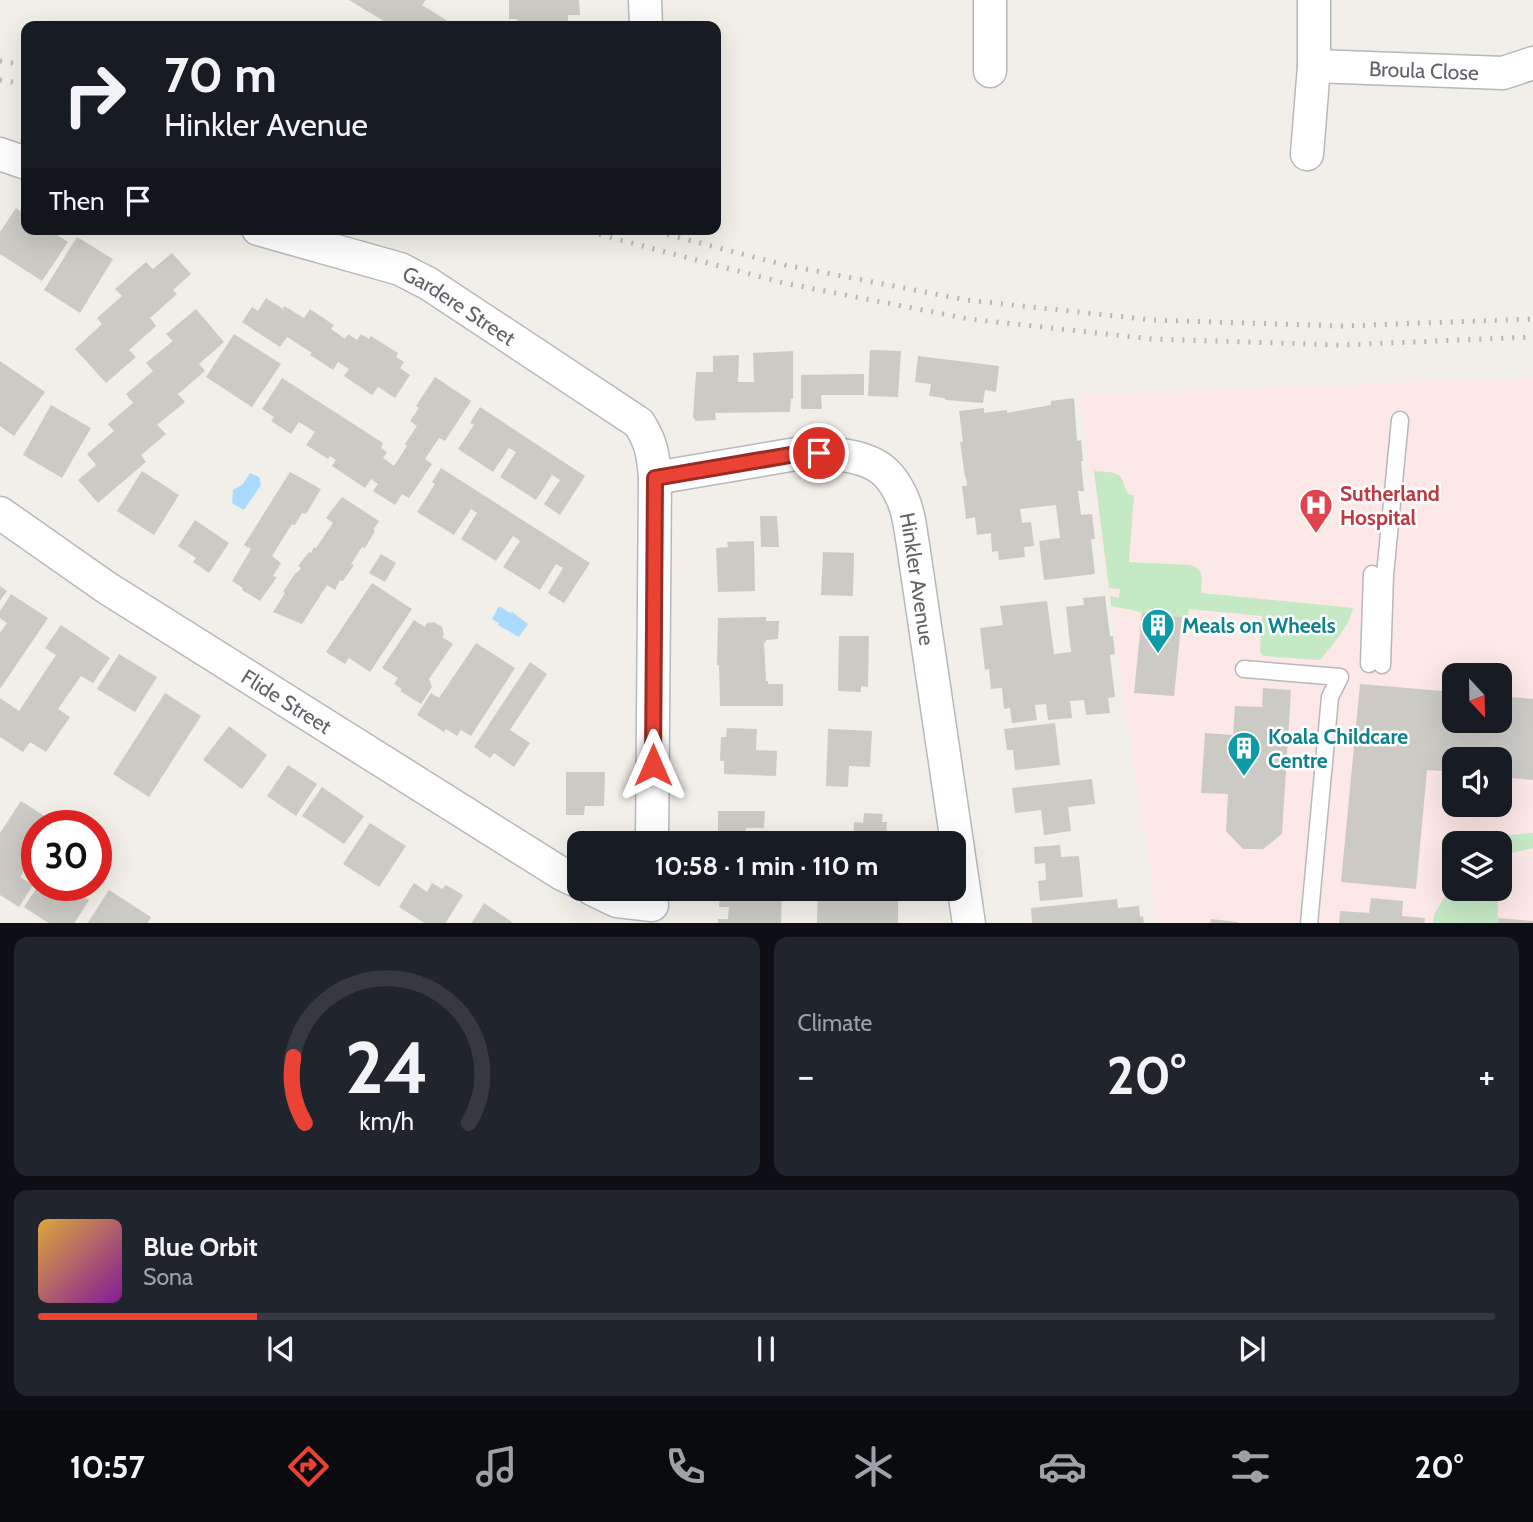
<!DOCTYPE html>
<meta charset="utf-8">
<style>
:root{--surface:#171b24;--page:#20242c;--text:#f1f3f6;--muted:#9ea1a6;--line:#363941;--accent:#ea4335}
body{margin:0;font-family:Cabin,sans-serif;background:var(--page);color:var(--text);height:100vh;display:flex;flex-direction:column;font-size:26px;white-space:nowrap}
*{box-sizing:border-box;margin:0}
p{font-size:23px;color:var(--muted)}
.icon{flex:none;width:38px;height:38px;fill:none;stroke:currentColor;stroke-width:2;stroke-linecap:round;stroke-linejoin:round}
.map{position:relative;height:923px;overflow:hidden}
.side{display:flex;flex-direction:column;gap:14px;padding:14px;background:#0d0f14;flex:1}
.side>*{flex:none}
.top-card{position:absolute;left:21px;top:21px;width:700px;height:214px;border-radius:14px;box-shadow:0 7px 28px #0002;background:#171b24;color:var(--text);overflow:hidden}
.needle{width:46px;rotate:158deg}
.tools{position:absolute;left:1442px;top:663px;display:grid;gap:14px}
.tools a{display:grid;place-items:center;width:70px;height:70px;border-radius:14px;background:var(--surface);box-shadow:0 7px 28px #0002;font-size:35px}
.speed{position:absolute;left:21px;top:810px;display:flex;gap:14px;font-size:35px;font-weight:700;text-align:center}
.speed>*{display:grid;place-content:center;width:91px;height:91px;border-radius:50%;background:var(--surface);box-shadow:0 7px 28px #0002;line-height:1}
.speed .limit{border:10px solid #d22;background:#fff;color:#111}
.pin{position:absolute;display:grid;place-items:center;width:60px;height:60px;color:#fff;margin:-30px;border:4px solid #fff;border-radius:50%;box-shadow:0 2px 7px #0007}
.me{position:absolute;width:77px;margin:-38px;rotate:0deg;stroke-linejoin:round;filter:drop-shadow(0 0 5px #0008)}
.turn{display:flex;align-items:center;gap:24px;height:147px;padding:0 28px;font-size:32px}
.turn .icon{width:91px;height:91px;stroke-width:2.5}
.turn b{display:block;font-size:49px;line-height:60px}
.then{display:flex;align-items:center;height:66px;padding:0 28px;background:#0003;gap:14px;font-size:26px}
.big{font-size:52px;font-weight:800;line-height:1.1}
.side .tile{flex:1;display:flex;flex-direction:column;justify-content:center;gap:10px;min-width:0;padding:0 24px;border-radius:14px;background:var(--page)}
.side .dial{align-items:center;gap:0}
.dial svg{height:182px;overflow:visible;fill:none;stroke:var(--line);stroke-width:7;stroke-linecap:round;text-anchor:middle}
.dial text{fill:var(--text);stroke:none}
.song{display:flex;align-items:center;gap:21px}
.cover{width:84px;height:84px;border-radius:10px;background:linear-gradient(135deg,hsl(40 70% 55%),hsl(290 70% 35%))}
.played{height:7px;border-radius:4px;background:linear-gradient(90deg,var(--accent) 15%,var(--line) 15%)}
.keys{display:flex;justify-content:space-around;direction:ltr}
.heat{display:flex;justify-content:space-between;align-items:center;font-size:38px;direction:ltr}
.side .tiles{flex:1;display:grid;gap:14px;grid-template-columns:1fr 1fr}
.tile:last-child{grid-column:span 2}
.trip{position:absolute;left:567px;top:831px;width:399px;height:70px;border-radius:14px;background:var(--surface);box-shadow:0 7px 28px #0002;font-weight:800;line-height:70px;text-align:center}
.dock{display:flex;height:112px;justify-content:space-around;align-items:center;background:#090b0e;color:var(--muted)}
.dock .icon{width:49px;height:49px}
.dock .active{color:var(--accent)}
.dock b{font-size:32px;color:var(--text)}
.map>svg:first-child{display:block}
.medical{fill:#fce8e6;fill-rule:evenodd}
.green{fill:#c5e8c5}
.water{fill:#aadaff}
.building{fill:#cccac5}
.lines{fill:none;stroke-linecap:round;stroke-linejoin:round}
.service-casing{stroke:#b5b8bc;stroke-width:19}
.minor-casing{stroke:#b5b8bc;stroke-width:35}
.service{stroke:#fff;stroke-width:16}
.minor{stroke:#fff;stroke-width:32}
.rail{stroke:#b6b7b8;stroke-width:5;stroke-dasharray:2 9;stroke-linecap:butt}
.route-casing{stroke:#982c22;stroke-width:18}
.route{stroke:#ea4335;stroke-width:12}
.labels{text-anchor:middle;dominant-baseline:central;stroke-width:5;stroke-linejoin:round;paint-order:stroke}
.street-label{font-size:21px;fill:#5f6368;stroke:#fff}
.health-label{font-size:21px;font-weight:bold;fill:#be3a42;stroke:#fff;text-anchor:start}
.culture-label{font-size:21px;font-weight:bold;fill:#0d838f;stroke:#fff;text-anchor:start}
</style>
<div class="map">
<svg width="1533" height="924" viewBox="0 0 1533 924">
<rect width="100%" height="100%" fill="#f1efe8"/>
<path class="medical" d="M1533,378V923H1158L1079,395ZM1454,676H1500V721H1454ZM1454,760H1500V805H1454ZM1454,844H1500V889H1454Z"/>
<g class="green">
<path d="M1094,471C1101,472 1115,471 1120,476C1124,481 1124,489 1128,494L1134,495L1129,562L1190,565C1206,570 1201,579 1201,593L1353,608C1349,627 1332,645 1320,660L1264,656L1260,652L1262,616L1189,609L1188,615H1183L1182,617L1142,613L1133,610L1111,606L1110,596L1119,598L1120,589L1109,588Z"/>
<polygon points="1533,833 1533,848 1511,853 1500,859 1500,844 1510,835"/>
<polygon points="1453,882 1454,882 1454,889 1491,889 1498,897 1498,923 1433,923 1434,915"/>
</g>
<g class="water">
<polygon points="250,473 259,477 261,485 244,510 232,503 233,490 243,484"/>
<polygon points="499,606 510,613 512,612 528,624 519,637 498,625 499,623 492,619"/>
</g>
<g class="building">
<polygon points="349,0 426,0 422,5 456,26 392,26"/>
<polygon points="509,0 579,0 580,15 568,15 568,26 517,26 517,19 509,19"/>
<polygon points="16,208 26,215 26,229 48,229 68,242 42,281 0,254 0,232"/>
<polygon points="77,237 113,259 80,313 44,290"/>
<polygon points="172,253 191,274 173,290 177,294 150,318 156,326 129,350 136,357 106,383 75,349 102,324 97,318 122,296 115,289 146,262 153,269"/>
<polygon points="266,298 283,309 284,306 304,318 310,309 334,325 331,329 345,339 348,334 357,340 361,334 369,339 371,336 398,353 396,357 404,362 400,368 410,375 395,398 378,387 372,395 344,376 349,369 338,362 333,370 310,355 312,353 287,337 280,347 242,322 252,307 258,311"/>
<polygon points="196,309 224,342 199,364 205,371 178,394 185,402 157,425 166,434 141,455 146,462 98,503 78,480 96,465 87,454 114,431 108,424 133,403 126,394 153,371 146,363 173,341 166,334"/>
<polygon points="234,334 281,364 252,407 206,377"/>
<polygon points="870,350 901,351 898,397 868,396"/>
<polygon points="793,351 793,399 791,399 790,412 715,413 716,420 696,421 693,417 696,372 713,372 713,356 739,355 738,382 754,382 753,353"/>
<polygon points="918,356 999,366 996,392 985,390 983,403 946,400 944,398 929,396 931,384 915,382"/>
<polygon points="0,361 45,392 14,436 0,426"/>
<polygon points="864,374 864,395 821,395 822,409 801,409 801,375"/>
<polygon points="435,377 471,401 445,441 439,438 425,459 432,464 409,498 402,494 395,505 373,491 378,484 371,479 365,488 332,466 336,460 330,456 328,459 306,445 315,432 299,422 291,434 271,421 274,417 262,409 282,378 383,443 381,448 387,452 383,458 394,466 407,446 405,444 417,426 410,421 419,408 416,406"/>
<polygon points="1074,398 1077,441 1081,440 1083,461 1081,461 1084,491 1078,491 1081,515 1092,514 1095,539 1091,539 1095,574 1044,580 1039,541 1060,538 1056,505 1020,509 1022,523 1031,522 1034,546 1024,547 1025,557 999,560 998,551 992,552 991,533 977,535 975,517 966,519 962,486 967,486 966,477 965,477 960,442 963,442 959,411 984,408 984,413 1007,410 1007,413 1051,405 1051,401"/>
<polygon points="51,405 91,428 62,478 23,455"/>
<polygon points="480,407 585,476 560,515 544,504 560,480 552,475 536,500 500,477 516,452 509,448 493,472 458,449 474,425 470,423"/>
<polygon points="441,468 590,563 564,603 548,593 563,568 556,564 540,590 503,567 520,541 513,536 496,561 461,539 477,513 471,509 454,535 417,512 435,484 432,482"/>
<polygon points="142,471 179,495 154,535 117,511"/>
<polygon points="290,472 321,489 306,514 302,513 295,525 292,524 272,556 281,563 273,576 277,577 260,601 242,590 243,588 232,581 251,549 244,545"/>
<polygon points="342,497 379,521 373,530 375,531 365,548 362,547 351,564 354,565 343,581 340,580 335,590 327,585 302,624 273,612 285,593 283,592 296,572 297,573 301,568 298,566 309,552 311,553 314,547 316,548 333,523 326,518"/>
<polygon points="760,516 777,516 779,547 761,547"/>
<polygon points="195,520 229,543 209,573 193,562 196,558 178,546"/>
<polygon points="754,541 755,591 718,592 716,548 728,547 727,542"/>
<polygon points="823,552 854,553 853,596 821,595"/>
<polygon points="381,554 396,563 385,582 369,573"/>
<polygon points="372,583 412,609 370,672 349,658 345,664 326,652"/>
<polygon points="0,586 7,591 0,601"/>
<polygon points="11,594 48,618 0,689 0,633 7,623 0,618 0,611"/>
<polygon points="1105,596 1110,636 1113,636 1115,654 1110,655 1115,697 1108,698 1110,713 1086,715 1084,700 1070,701 1072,718 1048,720 1046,704 1035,705 1037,720 1012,723 1010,708 1004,709 1002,688 991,689 989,669 985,670 980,628 1003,625 1000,606 1047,601 1054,654 1071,652 1066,607 1084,605 1083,598"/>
<polygon points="1142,613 1182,617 1174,696 1134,693"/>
<polygon points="766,617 766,621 779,621 778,639 766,640 766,643 764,642 766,681 768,681 768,684 783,684 783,706 720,706 719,665 717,665 718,618"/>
<polygon points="414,620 425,627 427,623 434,622 442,627 444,635 442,637 453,644 429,679 432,687 421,704 400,691 402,689 394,684 398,678 382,668"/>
<polygon points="61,625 110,658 93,683 81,676 58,709 70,717 46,752 30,742 23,752 0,737 0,698 19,711 56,655 45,648"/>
<polygon points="839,636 869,636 868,687 861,686 861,692 838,691"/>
<polygon points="476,643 515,668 471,736 461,730 457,736 446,729 444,732 417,715 431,693 439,698"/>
<polygon points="119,654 157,677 135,712 97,689"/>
<polygon points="530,662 547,674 510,730 530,743 514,767 494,753 490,758 474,747"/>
<polygon points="1360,684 1454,692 1454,721 1500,721 1500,696 1533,699 1533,780 1500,777 1500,760 1454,760 1454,772 1427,770 1416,889 1341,882"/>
<polygon points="1263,688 1291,690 1282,834 1263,849 1243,849 1226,831 1228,794 1201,793 1205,733 1233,735 1235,706 1262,707"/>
<polygon points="165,693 201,716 149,797 113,774"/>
<polygon points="1055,723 1060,765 1015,770 1013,750 1007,750 1004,729"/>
<polygon points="229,726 267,755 242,789 203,760"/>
<polygon points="727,728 757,729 756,750 777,751 776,776 724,774 724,761 720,761 721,737 726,737"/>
<polygon points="828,729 872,731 870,767 849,766 848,787 826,786"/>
<polygon points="288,765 317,784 296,816 267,796"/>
<polygon points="566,772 605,772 604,806 585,806 584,815 566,815"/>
<polygon points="1092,779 1095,804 1068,807 1071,831 1044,835 1041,810 1015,813 1012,788"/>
<polygon points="322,787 364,816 344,844 302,816"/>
<polygon points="21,801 60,826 37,826 37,852 20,877 33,885 19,907 0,895 0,833"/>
<polygon points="718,811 765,811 764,828 746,828 746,844 718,844"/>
<polygon points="864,813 883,814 882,822 887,822 886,844 853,844 854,822 863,823"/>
<polygon points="370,823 406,846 379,887 343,864"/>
<polygon points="1060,845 1061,857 1079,856 1083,897 1040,901 1038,881 1046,880 1045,863 1035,864 1034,847"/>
<polygon points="414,883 427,892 432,883 442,889 446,885 463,895 445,924 426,924 399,907"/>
<polygon points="38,886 82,886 78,893 89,900 74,924 50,924 24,907"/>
<polygon points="729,889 782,889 781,924 718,924 718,919 728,919 729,907 719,907 720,895 728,895"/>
<polygon points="818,889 898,889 898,924 817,923"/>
<polygon points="109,890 151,917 147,924 87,924"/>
<polygon points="1371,898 1403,901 1402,916 1425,918 1424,924 1339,924 1340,911 1369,913"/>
<polygon points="1117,899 1118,908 1139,906 1140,917 1143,916 1144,924 1032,924 1031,908"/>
<polygon points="484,903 512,922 511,924 471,924"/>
<polygon points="1498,918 1533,921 1533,924 1498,924"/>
<polygon points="1211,919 1238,922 1238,924 1210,924"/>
</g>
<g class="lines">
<defs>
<g id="service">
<polyline points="1369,664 1372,574"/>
<polyline points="1382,665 1385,575 1400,420"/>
<polyline points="1244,669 1340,677 1330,697 1309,924"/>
</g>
<g id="minor">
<polyline points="645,0 646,26"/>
<polyline points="990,0 990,71"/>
<path id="s1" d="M1314,66L1503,73L1533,63"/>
<polyline points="0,154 26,163"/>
<polyline points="1307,154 1314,66 1314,0"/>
<path id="s2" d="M258,229L400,269L429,284L639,423C652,444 653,454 655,478L652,844"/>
<path id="s3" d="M655,478L796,454C823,452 866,453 886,473C896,483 904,499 907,512C910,522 911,534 913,545L969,924"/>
<path id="s4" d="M0,513L107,588L562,874L579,882"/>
<polyline points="592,889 617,901 652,905"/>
</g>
</defs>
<use href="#service" class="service-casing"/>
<use href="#minor" class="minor-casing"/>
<use href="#service" class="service"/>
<use href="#minor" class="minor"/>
<g class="rail">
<polyline points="0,61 26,65"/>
<polyline points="0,80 26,84"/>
<polyline points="578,229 784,283 969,319 1152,339 1340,345 1533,337"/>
<polyline points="646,229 785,265 966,300 1153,320 1341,326 1533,319"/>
</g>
</g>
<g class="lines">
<defs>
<polyline id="route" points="653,765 655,478 796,454 819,453"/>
</defs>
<use href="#route" class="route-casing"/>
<use href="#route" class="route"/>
</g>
<defs>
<symbol id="hospital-pin" viewBox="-11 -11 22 30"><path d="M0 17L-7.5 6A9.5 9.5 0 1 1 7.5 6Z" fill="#e0444e" stroke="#fff"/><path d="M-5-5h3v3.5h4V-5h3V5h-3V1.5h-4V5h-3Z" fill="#fff"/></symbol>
<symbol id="building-pin" viewBox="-11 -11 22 30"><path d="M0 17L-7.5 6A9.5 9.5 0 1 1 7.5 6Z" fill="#0f9aa8" stroke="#fff"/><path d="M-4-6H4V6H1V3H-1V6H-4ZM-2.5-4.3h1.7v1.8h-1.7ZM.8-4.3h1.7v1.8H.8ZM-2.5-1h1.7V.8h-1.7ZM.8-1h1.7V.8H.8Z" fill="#fff"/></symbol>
</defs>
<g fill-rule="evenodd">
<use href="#hospital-pin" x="1297" y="486" width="38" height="52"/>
<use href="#building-pin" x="1139" y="606" width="38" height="52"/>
<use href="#building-pin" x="1225" y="729" width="38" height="52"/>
</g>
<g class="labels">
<g class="street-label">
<text stroke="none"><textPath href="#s1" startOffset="110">Broula Close</textPath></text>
<text stroke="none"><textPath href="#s2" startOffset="217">Gardere Street</textPath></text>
<text stroke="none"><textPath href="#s3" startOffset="350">Hinkler Avenue</textPath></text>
<text stroke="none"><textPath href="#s4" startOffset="343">Flide Street</textPath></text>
</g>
<g class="health-label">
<text x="1340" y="493">Sutherland<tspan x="1340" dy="24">Hospital</tspan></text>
</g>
<g class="culture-label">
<text x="1182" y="625">Meals on Wheels</text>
<text x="1268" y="736">Koala Childcare<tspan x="1268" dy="24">Centre</tspan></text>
</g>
</g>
</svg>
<div class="tools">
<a><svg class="needle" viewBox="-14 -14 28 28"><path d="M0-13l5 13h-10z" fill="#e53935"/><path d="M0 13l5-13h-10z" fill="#9ea1a6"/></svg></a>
<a><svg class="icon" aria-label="sound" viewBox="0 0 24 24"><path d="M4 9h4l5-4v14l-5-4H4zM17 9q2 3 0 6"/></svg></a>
<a><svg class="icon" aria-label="layers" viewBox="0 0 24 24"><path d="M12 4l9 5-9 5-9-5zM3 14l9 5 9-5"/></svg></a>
</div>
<div class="speed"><div class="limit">30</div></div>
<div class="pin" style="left:819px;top:453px;background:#d93025"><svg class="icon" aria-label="arrive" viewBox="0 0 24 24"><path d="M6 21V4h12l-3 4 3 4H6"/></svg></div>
<svg class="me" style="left:653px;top:765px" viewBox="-20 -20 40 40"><path d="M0-17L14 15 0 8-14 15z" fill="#ea4335" stroke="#fff" stroke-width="4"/></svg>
<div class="trip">10:58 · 1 min · 110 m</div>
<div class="top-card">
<div class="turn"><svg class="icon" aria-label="right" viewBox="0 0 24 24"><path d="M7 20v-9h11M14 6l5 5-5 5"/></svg><div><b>70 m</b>Hinkler Avenue</div></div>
<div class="then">Then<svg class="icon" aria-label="arrive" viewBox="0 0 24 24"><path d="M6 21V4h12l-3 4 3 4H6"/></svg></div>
</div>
</div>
<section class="side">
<div class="tiles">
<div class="tile dial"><svg viewBox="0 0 100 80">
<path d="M14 69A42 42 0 1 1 86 69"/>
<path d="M14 69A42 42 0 0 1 9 40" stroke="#ea4335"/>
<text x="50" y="56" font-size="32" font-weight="700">24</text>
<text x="50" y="72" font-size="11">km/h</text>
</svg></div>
<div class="tile"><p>Climate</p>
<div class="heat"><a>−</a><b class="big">20°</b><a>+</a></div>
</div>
<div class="tile">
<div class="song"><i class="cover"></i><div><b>Blue Orbit</b><p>Sona</p></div></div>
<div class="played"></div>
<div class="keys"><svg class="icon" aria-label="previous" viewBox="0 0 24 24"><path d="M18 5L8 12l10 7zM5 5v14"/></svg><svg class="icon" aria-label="pause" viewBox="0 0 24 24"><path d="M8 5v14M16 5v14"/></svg><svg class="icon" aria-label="next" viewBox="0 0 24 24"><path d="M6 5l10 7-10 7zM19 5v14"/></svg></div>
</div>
</div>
</section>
<nav class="dock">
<b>10:57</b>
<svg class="icon active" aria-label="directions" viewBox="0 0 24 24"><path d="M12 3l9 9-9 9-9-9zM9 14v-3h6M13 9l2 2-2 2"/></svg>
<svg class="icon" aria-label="music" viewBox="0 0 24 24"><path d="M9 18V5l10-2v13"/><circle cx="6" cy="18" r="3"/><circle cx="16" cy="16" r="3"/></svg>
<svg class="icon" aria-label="phone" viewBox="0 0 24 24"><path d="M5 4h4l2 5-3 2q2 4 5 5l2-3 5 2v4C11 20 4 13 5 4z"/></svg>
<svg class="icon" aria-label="climate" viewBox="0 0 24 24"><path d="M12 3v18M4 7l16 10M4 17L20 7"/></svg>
<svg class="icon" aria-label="car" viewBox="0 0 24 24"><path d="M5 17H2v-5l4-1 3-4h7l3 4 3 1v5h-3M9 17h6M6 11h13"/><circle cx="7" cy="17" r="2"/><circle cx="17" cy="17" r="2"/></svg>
<svg class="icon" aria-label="filters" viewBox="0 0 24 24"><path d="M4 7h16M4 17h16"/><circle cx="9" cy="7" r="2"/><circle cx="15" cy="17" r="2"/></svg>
<b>20°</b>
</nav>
